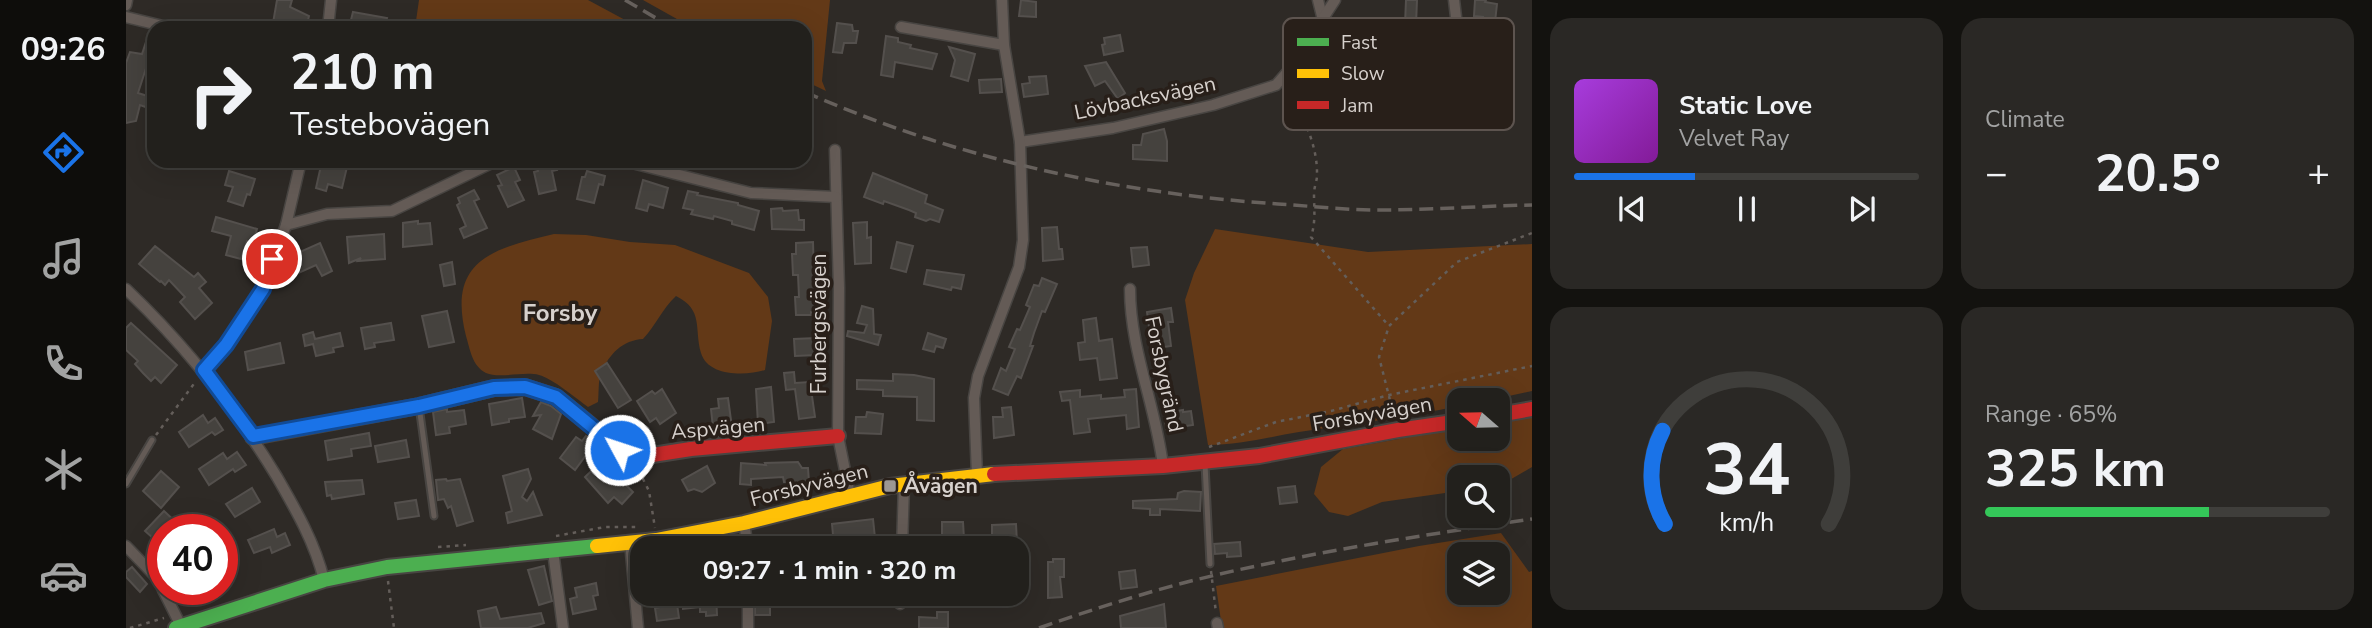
<!DOCTYPE html>
<meta charset="utf-8">
<style>
:root{--surface:#22201c;--page:#2a2825;--text:#f1f3f6;--muted:#a2a3a3;--line:#3f3e3b;--accent:#1a73e8}
body{margin:0;font-family:"Nunito Sans",sans-serif;background:var(--page);color:var(--text);height:100vh;display:flex;flex-direction:column;font-size:26px;white-space:nowrap}
*{box-sizing:border-box;margin:0}
p{font-size:23px;color:var(--muted)}
.icon{flex:none;width:38px;height:38px;fill:none;stroke:currentColor;stroke-width:2;stroke-linecap:round;stroke-linejoin:round}
.map{position:relative;flex:1;overflow:hidden}
.side{display:flex;flex-direction:column;gap:18px;padding:18px;background:#13120f;width:840px}
.side>*{flex:none}
.guide{position:absolute;left:21px;top:21px;width:665px;height:147px;border-radius:21px;box-shadow:0 7px 28px #0002,0 0 0 2px var(--line);background:#22201c;color:var(--text);overflow:hidden}
.needle{width:46px;rotate:290deg}
.tools{position:absolute;left:1321px;top:388px;display:grid;gap:14px}
.tools a{display:grid;place-items:center;width:63px;height:63px;border-radius:14px;background:var(--surface);box-shadow:0 7px 28px #0002,0 0 0 2px var(--line);font-size:35px}
.speed{position:absolute;left:21px;top:514px;display:flex;gap:14px;font-size:35px;font-weight:700;text-align:center}
.speed>*{display:grid;place-content:center;width:91px;height:91px;border-radius:50%;background:var(--surface);box-shadow:0 7px 28px #0002,0 0 0 2px var(--line);line-height:1}
.speed .limit{border:10px solid #d22;background:#fff;color:#111}
.pin{position:absolute;display:grid;place-items:center;width:60px;height:60px;color:#fff;margin:-30px;border:4px solid #fff;border-radius:50%;box-shadow:0 2px 7px #0007}
.me{position:absolute;width:77px;margin:-38px;rotate:310deg;stroke-linejoin:round;filter:drop-shadow(0 0 5px #0008)}
.turn{display:flex;align-items:center;gap:24px;height:147px;padding:0 28px;font-size:32px}
.turn .icon{width:91px;height:91px;stroke-width:2.5}
.turn b{display:block;font-size:49px;line-height:60px}
.big{font-size:52px;font-weight:700;line-height:1.1}
.side .tile{flex:1;display:flex;flex-direction:column;justify-content:center;gap:10px;min-width:0;padding:0 24px;border-radius:21px;background:var(--page)}
.side .dial{align-items:center;gap:0}
.dial svg{height:182px;overflow:visible;fill:none;stroke:var(--line);stroke-width:7;stroke-linecap:round;text-anchor:middle}
.dial text{fill:var(--text);stroke:none}
.song{display:flex;align-items:center;gap:21px}
.cover{width:84px;height:84px;border-radius:10px;background:linear-gradient(135deg,hsl(280 70% 55%),hsl(290 70% 35%))}
.played{height:7px;border-radius:4px;background:linear-gradient(90deg,var(--accent) 35%,var(--line) 35%)}
.keys{display:flex;justify-content:space-around;direction:ltr}
.heat{display:flex;justify-content:space-between;align-items:center;font-size:38px;direction:ltr}
.charge{height:10px;border-radius:5px;background:linear-gradient(90deg,#34c759 65%,var(--line) 0)}
.side .tiles{flex:1;display:grid;gap:18px;grid-template-columns:repeat(2,1fr)}
.trip{position:absolute;left:504px;top:536px;width:399px;height:70px;border-radius:21px;background:var(--surface);box-shadow:0 7px 28px #0002,0 0 0 2px var(--line);font-weight:700;line-height:70px;text-align:center}
main{display:flex;flex:1;min-height:0}
.menu{display:flex;flex-direction:column;width:126px;justify-content:space-around;align-items:center;background:#0e0d0b;color:var(--muted)}
.menu .icon{width:49px;height:49px}
.menu .on{color:var(--accent)}
.menu b{font-size:32px;color:var(--text)}
.map>svg:first-child{display:block}
.green{fill:#633917;fill-rule:evenodd}
.building{fill:#45423e;stroke:#54504d;stroke-width:2}
.lines{fill:none;stroke-linecap:round;stroke-linejoin:round}
.lane-casing{stroke:#484542;stroke-width:9}
.street-casing{stroke:#484542;stroke-width:13}
.fast-casing{stroke:#484542;stroke-width:18}
.slow-casing{stroke:#484542;stroke-width:18}
.jam-casing{stroke:#484542;stroke-width:18}
.path{stroke:#645e5a;stroke-width:2.5;stroke-dasharray:3.5 5;stroke-linecap:butt}
.lane{stroke:#645b56;stroke-width:5}
.street{stroke:#645b56;stroke-width:10}
.fast{stroke:#4caf50;stroke-width:14}
.slow{stroke:#ffc107;stroke-width:14}
.jam{stroke:#c62828;stroke-width:14}
.rail{stroke:#67615d;stroke-width:3.5;stroke-dasharray:14 7;stroke-linecap:butt}
.route-casing{stroke:#114b97;stroke-width:18}
.route{stroke:#1a73e8;stroke-width:12}
.poi-dot{fill:#9c9793;stroke:#281f19;stroke-width:2.5}
.labels{text-anchor:middle;dominant-baseline:central;stroke-width:7;stroke-linejoin:round;paint-order:stroke}
.street-label{font-size:21px;fill:#d7d1cd;stroke:#281f19}
.poi-label{font-size:21px;font-weight:bold;fill:#d7d1cd;stroke:#281f19;text-anchor:start}
.quarter-label{font-size:24px;font-weight:bold;fill:#d7d1cd;stroke:#281f19}
.key{fill:#281f19;stroke:#5d544f;stroke-width:2}
.key-label{font-size:19px;fill:#d7d1cd}
</style>
<main>
<nav class="menu">
<b>09:26</b>
<svg class="icon on" aria-label="directions" viewBox="0 0 24 24"><path d="M12 3l9 9-9 9-9-9zM9 14v-3h6M13 9l2 2-2 2"/></svg>
<svg class="icon" aria-label="music" viewBox="0 0 24 24"><path d="M9 18V5l10-2v13"/><circle cx="6" cy="18" r="3"/><circle cx="16" cy="16" r="3"/></svg>
<svg class="icon" aria-label="phone" viewBox="0 0 24 24"><path d="M5 4h4l2 5-3 2q2 4 5 5l2-3 5 2v4C11 20 4 13 5 4z"/></svg>
<svg class="icon" aria-label="climate" viewBox="0 0 24 24"><path d="M12 3v18M4 7l16 10M4 17L20 7"/></svg>
<svg class="icon" aria-label="car" viewBox="0 0 24 24"><path d="M5 17H2v-5l4-1 3-4h7l3 4 3 1v5h-3M9 17h6M6 11h13"/><circle cx="7" cy="17" r="2"/><circle cx="17" cy="17" r="2"/></svg>
</nav>
<div class="map">
<svg width="1406" height="628" viewBox="0 0 1406 628">
<rect width="100%" height="100%" fill="#2e2a26"/>
<g class="green">
<polygon points="293,0 462,0 514,28 289,28"/>
<polygon points="517,0 704,0 696,81 700,91 679,81 679,28 567,28"/>
<path d="M1089,229L1242,252L1406,244V391L1360,401H1334L1333,406C1280,417 1227,424 1173,432C1143,437 1113,445 1082,445L1059,300L1068,273Z"/>
<path d="M428,234L460,235L504,242L549,245L623,273L642,297L646,321L639,370C621,376 582,377 575,353C568,328 578,310 550,296C536,309 530,325 517,339C497,340 483,354 475,373C472,381 473,393 472,402L462,407C451,399 426,378 413,375C398,371 373,379 360,373C346,366 344,349 340,336C321,260 366,249 428,234Z"/>
<polygon points="1406,417 1406,467 1375,485 1372,486 1372,478 1334,478 1333,491 1256,502 1222,516 1203,512 1188,494 1195,467 1217,449 1333,428 1334,439 1372,439 1372,422"/>
<path d="M1375,533L1403,572L1406,571V628H1096L1090,586L1293,546ZM1334,555H1372V593H1334Z"/>
</g>
<g class="building">
<polygon points="151,0 166,0 164,7 183,16 180,28 167,28 147,23"/>
<polygon points="895,0 910,2 910,17 893,16"/>
<polygon points="1280,0 1291,0 1290,25 1279,24"/>
<polygon points="1349,0 1360,0 1359,2 1371,4 1369,22 1373,23 1372,32 1356,31 1357,17 1348,16"/>
<polygon points="227,12 261,18 258,28 223,28"/>
<polygon points="711,23 726,25 727,31 732,31 730,43 718,43 716,53 707,52"/>
<polygon points="24,30 28,32 28,58 24,56 12,93 28,98 28,110 14,105 10,121 0,123 0,63 4,52 16,54"/>
<polygon points="994,35 997,51 978,55 976,45 979,44 978,38"/>
<polygon points="760,36 772,38 772,42 785,45 784,48 811,54 806,69 769,62 767,77 755,75"/>
<polygon points="823,47 849,54 842,81 825,76 829,60"/>
<polygon points="980,62 999,93 992,99 979,81 969,86 959,66"/>
<polygon points="920,76 922,94 898,97 896,84 904,83 903,77"/>
<polygon points="875,79 876,92 854,93 853,80"/>
<polygon points="1038,129 1041,141 1041,161 1007,159 1007,145 1015,145 1017,134"/>
<polygon points="196,161 207,161 207,163 221,167 216,188 202,184 200,191 190,188"/>
<polygon points="410,161 429,161 431,170 426,171 430,190 413,194 408,172 412,171"/>
<polygon points="388,167 394,180 389,182 398,200 382,207 372,186 376,185 371,175"/>
<polygon points="103,171 129,179 124,195 121,194 117,206 102,201 107,187 99,185"/>
<polygon points="461,171 479,176 477,185 473,184 468,203 451,199 456,177 459,177"/>
<polygon points="747,173 801,195 799,203 817,210 813,222 804,219 800,221 789,217 790,213 783,210 758,201 757,204 738,197"/>
<polygon points="517,180 542,188 537,208 523,204 521,211 510,208"/>
<polygon points="348,190 353,199 348,201 361,228 338,238 334,229 340,226 331,205 334,203 332,198"/>
<polygon points="562,191 572,193 571,195 612,203 612,205 633,211 628,230 606,224 606,221 588,216 587,219 565,214 567,210 557,208"/>
<polygon points="656,208 657,211 672,210 673,220 678,220 678,230 646,229 645,209"/>
<polygon points="90,217 131,229 127,243 121,241 115,259 100,255 105,236 86,231"/>
<polygon points="292,221 292,224 304,223 306,244 277,247 277,223"/>
<polygon points="741,222 741,238 745,237 745,263 729,264 727,223"/>
<polygon points="931,227 933,249 936,249 937,259 917,261 916,228"/>
<polygon points="258,234 259,259 232,261 235,258 223,263 221,237"/>
<polygon points="687,242 689,312 685,312 685,315 670,315 669,297 673,297 672,275 667,275 666,254 670,254 670,243"/>
<polygon points="771,242 787,246 780,272 765,268"/>
<polygon points="194,243 206,271 196,276 190,265 168,275 164,266 169,264 165,256"/>
<polygon points="29,246 68,277 72,273 80,282 73,288 86,303 69,319 54,302 59,297 43,280 39,285 35,281 34,282 13,264"/>
<polygon points="1021,247 1023,265 1007,267 1005,248"/>
<polygon points="326,262 329,284 318,286 314,265"/>
<polygon points="801,270 838,275 835,289 826,287 825,290 798,284"/>
<polygon points="916,278 931,284 919,312 916,311 908,333 904,346 907,346 895,378 891,376 882,395 867,389 875,368 880,371 889,349 883,347 891,329 894,330 904,307 900,305 908,285 913,286"/>
<polygon points="736,306 747,309 748,334 755,335 752,345 721,336 722,331 738,333 741,325 731,323"/>
<polygon points="1045,308 1047,322 1042,322 1045,346 1031,348 1031,342 1025,342 1021,312"/>
<polygon points="321,311 328,342 303,347 296,316"/>
<polygon points="970,318 973,341 986,339 991,378 974,380 971,358 954,360 952,343 959,342 957,320"/>
<polygon points="5,323 51,365 35,383 29,377 25,381 17,373 9,364 12,361 0,350 0,328"/>
<polygon points="265,323 268,340 248,343 249,347 239,349 235,328"/>
<polygon points="187,332 189,339 214,333 217,346 207,348 208,352 190,356 187,344 179,346 177,335"/>
<polygon points="802,333 820,339 817,348 810,346 808,352 797,349"/>
<polygon points="690,338 690,355 669,356 668,339"/>
<polygon points="154,343 158,363 122,370 119,352"/>
<polygon points="481,363 505,400 492,408 469,371"/>
<polygon points="668,372 669,383 684,382 689,417 673,419 669,389 660,390 658,373"/>
<polygon points="767,374 788,375 808,379 808,421 791,420 791,397 757,396 757,390 731,389 731,380 767,381"/>
<polygon points="645,387 648,422 632,424 630,389"/>
<polygon points="536,389 550,413 534,424 530,418 524,422 511,401 526,391 529,394"/>
<polygon points="1010,389 1013,427 1001,429 1000,415 962,419 964,432 948,434 944,400 936,401 934,392 954,390 954,397 975,395 975,399 999,397 998,390"/>
<polygon points="396,398 399,417 383,419 383,422 366,425 363,404"/>
<polygon points="602,398 607,435 588,437 585,409 593,408 592,399"/>
<polygon points="415,402 425,406 435,414 426,439 407,429 415,415 407,416"/>
<polygon points="885,407 888,435 868,438 867,417 877,417 876,408"/>
<polygon points="321,409 321,412 338,410 340,424 323,427 324,433 310,435 307,412"/>
<polygon points="1057,410 1057,412 1065,411 1067,425 1040,429 1038,413"/>
<polygon points="741,412 757,414 755,434 729,433 730,417 740,417"/>
<polygon points="77,415 82,423 89,418 97,430 89,435 86,432 63,447 53,432"/>
<polygon points="243,433 245,446 225,449 226,456 202,460 199,441"/>
<polygon points="460,436 469,443 449,470 434,458 450,437 456,441"/>
<polygon points="280,440 283,457 252,462 249,446"/>
<polygon points="111,452 120,465 109,472 107,469 83,485 73,469 97,453 101,459"/>
<polygon points="483,454 494,465 487,472 507,492 496,504 488,497 482,503 459,477"/>
<polygon points="672,462 676,468 682,468 683,482 658,482 657,477 625,479 625,485 614,484 615,463 640,465 639,463"/>
<polygon points="581,466 589,483 576,492 568,489 562,491 556,480"/>
<polygon points="402,469 405,479 396,497 401,501 407,492 416,515 382,523 380,513 386,511 377,476"/>
<polygon points="35,471 53,487 35,508 17,491"/>
<polygon points="320,479 321,481 334,479 347,521 331,526 325,506 322,508 318,499 312,500 310,480"/>
<polygon points="236,480 238,494 206,499 205,495 201,496 199,482"/>
<polygon points="1169,486 1171,502 1154,504 1152,488"/>
<polygon points="126,488 134,502 109,517 100,504"/>
<polygon points="1058,491 1075,492 1074,511 1034,509 1034,515 1024,515 1024,509 1007,508 1007,501 1051,499 1052,493"/>
<polygon points="290,500 293,516 272,519 269,503"/>
<polygon points="38,511 53,525 48,530 37,530 37,547 19,531"/>
<polygon points="747,519 749,538 708,546 706,524"/>
<polygon points="816,522 837,522 838,539 816,540"/>
<polygon points="890,524 891,543 866,544 866,525"/>
<polygon points="148,529 151,537 159,533 164,545 146,553 144,547 128,553 122,540"/>
<polygon points="1114,542 1115,556 1101,557 1101,553 1089,554 1088,544"/>
<polygon points="927,559 938,559 938,577 934,577 936,597 922,598 922,562 927,562"/>
<polygon points="418,566 426,601 413,605 402,570"/>
<polygon points="6,567 21,584 14,592 0,577 0,572"/>
<polygon points="1009,570 1011,587 995,589 993,572"/>
<polygon points="470,583 472,595 467,596 470,609 447,614 444,599 451,597 449,588"/>
<polygon points="637,593 649,593 649,603 644,603 644,615 629,615 629,601 637,601"/>
<polygon points="590,594 591,615 580,616 580,612 574,612 574,607 557,609 556,596"/>
<polygon points="551,604 553,618 531,621 529,608"/>
<polygon points="1038,604 1040,628 995,628 994,616"/>
<polygon points="370,607 374,619 415,613 418,623 402,628 355,628 352,611"/>
<polygon points="811,612 822,612 822,628 793,628 793,617 811,618"/>
</g>
<g class="lines">
<defs>
<g id="lane">
<polyline points="293,406 308,516"/>
<polyline points="1079,464 1084,564"/>
<polyline points="0,484 26,440"/>
</g>
<g id="street">
<polyline points="1192,0 1196,16"/>
<polyline points="1328,0 1340,102 1336,122"/>
<polyline points="0,5 1,0"/>
<polyline points="0,17 45,28"/>
<polyline points="775,27 878,45"/>
<polyline points="202,28 205,0"/>
<polyline points="894,142 987,128 1087,105 1150,85 1164,69 1209,0"/>
<polyline points="709,150 713,288 712,436 724,495"/>
<polyline points="498,161 625,193 710,197"/>
<polyline points="160,225 201,214 266,211 370,161"/>
<path d="M0,289C59,345 109,408 151,477C170,510 189,543 198,580"/>
<path d="M1004,289C1004,349 1030,407 1037,466"/>
<polyline points="77,370 100,345 137,289 160,225 175,161"/>
<polyline points="851,475 848,398 852,376 893,267 897,240 894,142 878,45 876,0"/>
<polyline points="618,523 622,548"/>
<polyline points="504,542 512,628"/>
<polyline points="0,546 30,577 37,589"/>
<polyline points="776,548 778,484"/>
<polyline points="427,551 437,628"/>
<polyline points="37,590 55,626"/>
<polyline points="774,604 774,593"/>
<polyline points="1091,623 1092,628"/>
<polyline points="622,628 622,593"/>
</g>
<g id="fast">
<polyline points="127,437 293,406 368,388 399,387 430,397 499,453"/>
<polyline points="50,628 198,580 261,567 471,546"/>
</g>
<polyline id="slow" points="471,546 530,540 618,523 764,486 868,474"/>
<g id="jam">
<polyline points="1372,415 1406,409"/>
<polyline points="499,453 507,458 565,449 712,436"/>
<polyline points="868,474 1037,466 1133,456 1272,430 1334,421"/>
</g>
</defs>
<use href="#lane" class="lane-casing"/>
<use href="#street" class="street-casing"/>
<use href="#fast" class="fast-casing"/>
<use href="#slow" class="slow-casing"/>
<use href="#jam" class="jam-casing"/>
<g class="path">
<path d="M1159,92C1177,111 1191,146 1191,172C1192,179 1188,186 1188,194C1188,209 1190,221 1185,237L1263,326"/>
<polyline points="1268,416 1253,357 1263,326 1331,262 1406,233"/>
<polyline points="30,435 70,381"/>
<polyline points="1083,447 1150,422 1205,411 1263,395 1406,366"/>
<polyline points="513,471 523,491 529,528"/>
<polyline points="430,536 479,527 514,527"/>
<polyline points="312,547 340,545"/>
<polyline points="1085,571 1090,613"/>
<polyline points="262,581 268,628"/>
<polyline points="4,628 38,618"/>
</g>
<use href="#lane" class="lane"/>
<use href="#street" class="street"/>
<use href="#fast" class="fast"/>
<use href="#slow" class="slow"/>
<use href="#jam" class="jam"/>
<g class="rail">
<polyline points="499,0 547,28"/>
<path d="M679,92C828,158 989,193 1152,204C1185,206 1219,210 1252,210C1303,210 1355,206 1406,205"/>
<path d="M913,628C962,611 1011,595 1061,582C1172,554 1292,536 1406,519"/>
</g>
</g>
<g class="lines">
<defs>
<polyline id="route" points="146,259 137,289 100,345 78,370 127,436 293,406 368,388 399,387 430,397 494,450"/>
</defs>
<use href="#route" class="route-casing"/>
<use href="#route" class="route"/>
</g>
<rect class="poi-dot" x="757" y="479" width="14" height="14" rx="3.5"/>
<g class="labels">
<g class="street-label">
<text transform="translate(1019 98) rotate(-12)">Lövbacksvägen</text>
<text transform="translate(693 324) rotate(-90)">Furbergsvägen</text>
<text transform="translate(1038 374) rotate(78)">Forsbygränd</text>
<text transform="translate(1246 414) rotate(-10)">Forsbyvägen</text>
<text transform="translate(592 428) rotate(-5)">Aspvägen</text>
<text transform="translate(683 485) rotate(-14)">Forsbyvägen</text>
</g>
<g class="poi-label">
<text x="778" y="486">Åvägen</text>
</g>
<g class="quarter-label">
<text x="434" y="313">Forsby</text>
</g>
</g>
<rect x="1157" y="18" width="231" height="112" rx="10" class="key"/>
<rect x="1171" y="38" width="32" height="8" fill="#4caf50"/>
<rect x="1171" y="69" width="32" height="9" fill="#ffc107"/>
<rect x="1171" y="101" width="32" height="8" fill="#c62828"/>
<g class="key-label">
<text x="1215" y="49">Fast</text>
<text x="1215" y="80">Slow</text>
<text x="1215" y="112">Jam</text>
</g>
</svg>
<div class="tools">
<a><svg class="needle" viewBox="-14 -14 28 28"><path d="M0-13l5 13h-10z" fill="#e53935"/><path d="M0 13l5-13h-10z" fill="#a2a3a3"/></svg></a>
<a><svg class="icon" aria-label="search" viewBox="0 0 24 24"><circle cx="10" cy="10" r="6"/><path d="M15 15l6 6"/></svg></a>
<a><svg class="icon" aria-label="layers" viewBox="0 0 24 24"><path d="M12 4l9 5-9 5-9-5zM3 14l9 5 9-5"/></svg></a>
</div>
<div class="speed"><div class="limit">40</div></div>
<div class="pin" style="left:146px;top:259px;background:#d93025"><svg class="icon" aria-label="arrive" viewBox="0 0 24 24"><path d="M6 21V4h12l-3 4 3 4H6"/></svg></div>
<svg class="me" style="left:494px;top:450px" viewBox="-20 -20 40 40"><circle r="17" fill="#1a73e8" stroke="#fff" stroke-width="3"/><path d="M0-11L8 9 0 5-8 9z" fill="#fff"/></svg>
<div class="trip">09:27 · 1 min · 320 m</div>
<div class="guide">
<div class="turn"><svg class="icon" aria-label="right" viewBox="0 0 24 24"><path d="M7 20v-9h11M14 6l5 5-5 5"/></svg><div><b>210 m</b>Testebovägen</div></div>
</div>
</div>
<section class="side">
<div class="tiles">
<div class="tile">
<div class="song"><i class="cover"></i><div><b>Static Love</b><p>Velvet Ray</p></div></div>
<div class="played"></div>
<div class="keys"><svg class="icon" aria-label="previous" viewBox="0 0 24 24"><path d="M18 5L8 12l10 7zM5 5v14"/></svg><svg class="icon" aria-label="pause" viewBox="0 0 24 24"><path d="M8 5v14M16 5v14"/></svg><svg class="icon" aria-label="next" viewBox="0 0 24 24"><path d="M6 5l10 7-10 7zM19 5v14"/></svg></div>
</div>
<div class="tile"><p>Climate</p>
<div class="heat"><a>−</a><b class="big">20.5°</b><a>+</a></div>
</div>
<div class="tile dial"><svg viewBox="0 0 100 80">
<path d="M14 69A42 42 0 1 1 86 69"/>
<path d="M14 69A42 42 0 0 1 13 28" stroke="#1a73e8"/>
<text x="50" y="56" font-size="32" font-weight="700">34</text>
<text x="50" y="72" font-size="11">km/h</text>
</svg></div>
<div class="tile"><p>Range · 65%</p><b class="big">325 km</b><div class="charge"></div></div>
</div>
</section>
</main>
